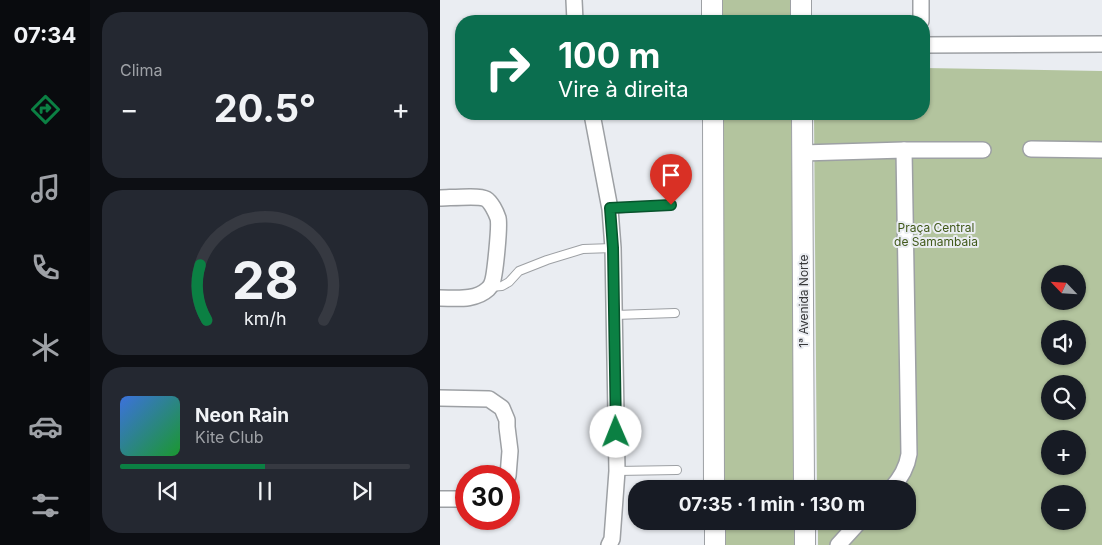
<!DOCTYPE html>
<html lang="pt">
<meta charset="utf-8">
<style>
:root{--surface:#171b24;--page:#242831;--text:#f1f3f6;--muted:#9ea1a6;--line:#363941;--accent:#0b8043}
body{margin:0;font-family:Inter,sans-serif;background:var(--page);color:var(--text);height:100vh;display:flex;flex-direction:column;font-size:19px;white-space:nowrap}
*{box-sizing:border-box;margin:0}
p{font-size:16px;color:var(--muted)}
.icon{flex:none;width:28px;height:28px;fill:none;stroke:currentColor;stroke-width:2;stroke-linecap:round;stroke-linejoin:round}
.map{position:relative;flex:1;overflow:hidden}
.drawer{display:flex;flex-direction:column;gap:12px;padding:12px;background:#0d0f14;width:350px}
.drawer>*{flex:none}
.hud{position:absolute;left:15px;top:15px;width:475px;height:105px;border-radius:20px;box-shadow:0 1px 4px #0004;background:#0b6e4f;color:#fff;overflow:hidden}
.needle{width:32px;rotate:295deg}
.buttons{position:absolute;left:601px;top:265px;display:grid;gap:10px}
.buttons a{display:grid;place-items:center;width:45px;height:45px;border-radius:50%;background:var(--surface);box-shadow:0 1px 4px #0004;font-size:25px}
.speed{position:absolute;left:15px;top:465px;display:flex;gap:10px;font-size:25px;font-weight:700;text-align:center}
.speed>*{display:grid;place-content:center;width:65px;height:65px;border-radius:50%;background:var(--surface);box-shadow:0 1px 4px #0004;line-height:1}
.speed .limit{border:8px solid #d22;background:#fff;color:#111}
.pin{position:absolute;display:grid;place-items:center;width:42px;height:42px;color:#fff;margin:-51px -21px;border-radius:50% 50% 50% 0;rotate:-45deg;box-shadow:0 0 5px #0007}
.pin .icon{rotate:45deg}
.me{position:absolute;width:55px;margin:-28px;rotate:359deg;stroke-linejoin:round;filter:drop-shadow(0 0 4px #0008)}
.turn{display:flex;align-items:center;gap:18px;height:105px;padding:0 20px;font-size:22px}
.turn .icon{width:65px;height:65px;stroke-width:2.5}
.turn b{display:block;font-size:35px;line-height:42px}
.big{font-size:38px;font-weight:700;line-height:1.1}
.drawer .card{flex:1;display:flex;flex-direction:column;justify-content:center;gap:8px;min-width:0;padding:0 18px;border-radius:20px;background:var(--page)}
.drawer .dial{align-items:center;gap:0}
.dial svg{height:130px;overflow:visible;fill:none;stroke:var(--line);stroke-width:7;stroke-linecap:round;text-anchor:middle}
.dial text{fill:var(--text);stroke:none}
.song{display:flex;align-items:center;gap:15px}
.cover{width:60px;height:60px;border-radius:8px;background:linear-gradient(135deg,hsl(220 70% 55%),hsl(130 70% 35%))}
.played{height:5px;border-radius:2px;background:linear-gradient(90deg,var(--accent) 50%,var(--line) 50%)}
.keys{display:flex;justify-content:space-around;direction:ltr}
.heat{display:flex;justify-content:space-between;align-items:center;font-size:28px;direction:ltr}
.trip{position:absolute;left:188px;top:480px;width:288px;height:50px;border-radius:20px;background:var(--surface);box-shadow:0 1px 4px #0004;font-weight:700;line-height:50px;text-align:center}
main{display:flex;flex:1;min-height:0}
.menu{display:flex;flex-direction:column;width:90px;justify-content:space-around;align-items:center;background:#090b0e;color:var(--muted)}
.menu .icon{width:35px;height:35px}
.menu .selected{color:var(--accent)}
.menu b{font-size:22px;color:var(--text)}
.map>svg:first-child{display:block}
.green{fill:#b3c49e;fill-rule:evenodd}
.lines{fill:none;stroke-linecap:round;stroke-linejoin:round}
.lane-casing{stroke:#9da0a4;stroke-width:10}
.street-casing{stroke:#9da0a4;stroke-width:18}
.secondary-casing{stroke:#9da0a4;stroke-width:22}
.lane{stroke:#fff;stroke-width:8}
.street{stroke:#fff;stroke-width:15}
.secondary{stroke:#fff;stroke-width:20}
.route-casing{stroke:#07532c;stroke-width:12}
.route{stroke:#0b8043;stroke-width:9}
.labels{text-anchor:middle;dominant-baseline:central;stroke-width:4;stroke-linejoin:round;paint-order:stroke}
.park-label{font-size:12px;fill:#41591a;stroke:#eaedf2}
.street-label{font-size:12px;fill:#37383a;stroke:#eaedf2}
</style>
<main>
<nav class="menu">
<b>07:34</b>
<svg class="icon selected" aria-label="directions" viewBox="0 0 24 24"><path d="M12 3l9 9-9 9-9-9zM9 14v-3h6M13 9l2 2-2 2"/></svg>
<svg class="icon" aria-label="music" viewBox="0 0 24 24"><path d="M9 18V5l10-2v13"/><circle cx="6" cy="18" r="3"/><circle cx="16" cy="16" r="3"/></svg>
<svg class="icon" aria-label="phone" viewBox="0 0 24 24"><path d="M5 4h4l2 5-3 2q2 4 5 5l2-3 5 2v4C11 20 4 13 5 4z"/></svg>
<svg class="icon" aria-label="climate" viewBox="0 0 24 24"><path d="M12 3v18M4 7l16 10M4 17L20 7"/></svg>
<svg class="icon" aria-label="car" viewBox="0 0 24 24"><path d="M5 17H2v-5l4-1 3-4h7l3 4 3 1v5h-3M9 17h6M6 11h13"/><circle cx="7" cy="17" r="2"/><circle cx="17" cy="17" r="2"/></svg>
<svg class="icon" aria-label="filters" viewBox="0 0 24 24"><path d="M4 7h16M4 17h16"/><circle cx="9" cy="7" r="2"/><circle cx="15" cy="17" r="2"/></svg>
</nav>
<section class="drawer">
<div class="card"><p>Clima</p>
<div class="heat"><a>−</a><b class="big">20.5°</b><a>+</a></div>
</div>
<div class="card dial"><svg viewBox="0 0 100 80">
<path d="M14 69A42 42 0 1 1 86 69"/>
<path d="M14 69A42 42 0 0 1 10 35" stroke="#0b8043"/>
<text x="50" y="56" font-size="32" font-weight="700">28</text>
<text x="50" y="72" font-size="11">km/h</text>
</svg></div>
<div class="card">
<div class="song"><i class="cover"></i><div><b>Neon Rain</b><p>Kite Club</p></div></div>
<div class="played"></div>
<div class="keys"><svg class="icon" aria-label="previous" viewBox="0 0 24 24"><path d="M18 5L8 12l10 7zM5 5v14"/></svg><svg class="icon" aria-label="pause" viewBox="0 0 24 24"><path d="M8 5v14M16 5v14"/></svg><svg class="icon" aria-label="next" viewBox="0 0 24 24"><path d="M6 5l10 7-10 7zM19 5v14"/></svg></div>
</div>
</section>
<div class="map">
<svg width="662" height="545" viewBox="0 0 662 545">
<rect width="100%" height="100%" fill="#eaedf2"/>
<g class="green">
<rect x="281" y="0" width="69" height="21"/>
<path d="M484,68L662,71V545H378V521H466V489H377L374,114H484ZM610,274H638V301H610ZM610,329H638V356H610ZM610,384H638V411H610ZM610,439H638V466H610ZM610,494H638V521H610Z"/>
<polygon points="281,114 351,114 357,489 282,489"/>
<rect x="282" y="521" width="76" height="24"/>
</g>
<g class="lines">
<defs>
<g id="lane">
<polyline points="170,209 231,205"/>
<polyline points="50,287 62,286 69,282 79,271 107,260 143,249 173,248"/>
<polyline points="175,315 235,313"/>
<polyline points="177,471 237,470"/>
</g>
<g id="street">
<polyline points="134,0 135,21"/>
<polyline points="481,0 481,21"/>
<polyline points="484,45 662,44"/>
<polyline points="152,114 170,209 173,248 177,471 172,539 169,545"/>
<polyline points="591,149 662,150"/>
<polyline points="464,150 543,150"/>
<path d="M362,153L464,150L469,454C467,468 461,478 451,489"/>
<path d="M0,198C9,198 39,195 46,199C51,202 56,212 58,218C60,225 55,276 52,283C51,286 50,287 48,289C35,301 16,298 0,298"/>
<polyline points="0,398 49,399 62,408 67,420 67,427 70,451 68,476"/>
<polyline points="0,499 26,499"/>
<polyline points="398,545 420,521"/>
</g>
<g id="secondary">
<polyline points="272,0 272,21"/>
<polyline points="361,0 361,21"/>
<polyline points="273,114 274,489"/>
<polyline points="362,114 364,489"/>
<polyline points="275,521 275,545"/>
<polyline points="365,521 365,545"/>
</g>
</defs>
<use href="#lane" class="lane-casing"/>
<use href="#street" class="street-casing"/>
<use href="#secondary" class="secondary-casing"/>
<use href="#lane" class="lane"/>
<use href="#street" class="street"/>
<use href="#secondary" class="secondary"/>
</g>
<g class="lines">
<defs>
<polyline id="route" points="176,432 173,248 170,208 231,205"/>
</defs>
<use href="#route" class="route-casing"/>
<use href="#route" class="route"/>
</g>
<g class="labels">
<g class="park-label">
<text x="496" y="227">Praça Central<tspan x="496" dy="14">de Samambaia</tspan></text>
</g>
<g class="street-label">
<text transform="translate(363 301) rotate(-90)">1ᵃ Avenida Norte</text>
</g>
</g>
</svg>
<div class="buttons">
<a><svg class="needle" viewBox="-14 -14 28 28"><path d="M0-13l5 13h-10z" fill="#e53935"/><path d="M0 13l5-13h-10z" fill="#9ea1a6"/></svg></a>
<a><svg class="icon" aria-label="sound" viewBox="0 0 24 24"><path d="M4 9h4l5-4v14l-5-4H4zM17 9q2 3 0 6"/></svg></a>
<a><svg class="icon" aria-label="search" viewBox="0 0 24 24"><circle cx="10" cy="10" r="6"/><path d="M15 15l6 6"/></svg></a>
<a>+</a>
<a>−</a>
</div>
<div class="speed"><div class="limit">30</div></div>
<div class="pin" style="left:231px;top:205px;background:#d93025"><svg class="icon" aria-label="arrive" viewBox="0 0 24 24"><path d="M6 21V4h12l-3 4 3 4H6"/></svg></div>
<svg class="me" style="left:176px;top:432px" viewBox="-20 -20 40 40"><circle r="19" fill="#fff"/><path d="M0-13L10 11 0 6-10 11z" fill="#0b8043"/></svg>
<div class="trip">07:35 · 1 min · 130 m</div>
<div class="hud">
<div class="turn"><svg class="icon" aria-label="right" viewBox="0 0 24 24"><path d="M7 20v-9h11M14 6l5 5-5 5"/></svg><div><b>100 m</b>Vire à direita</div></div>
</div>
</div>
</main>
